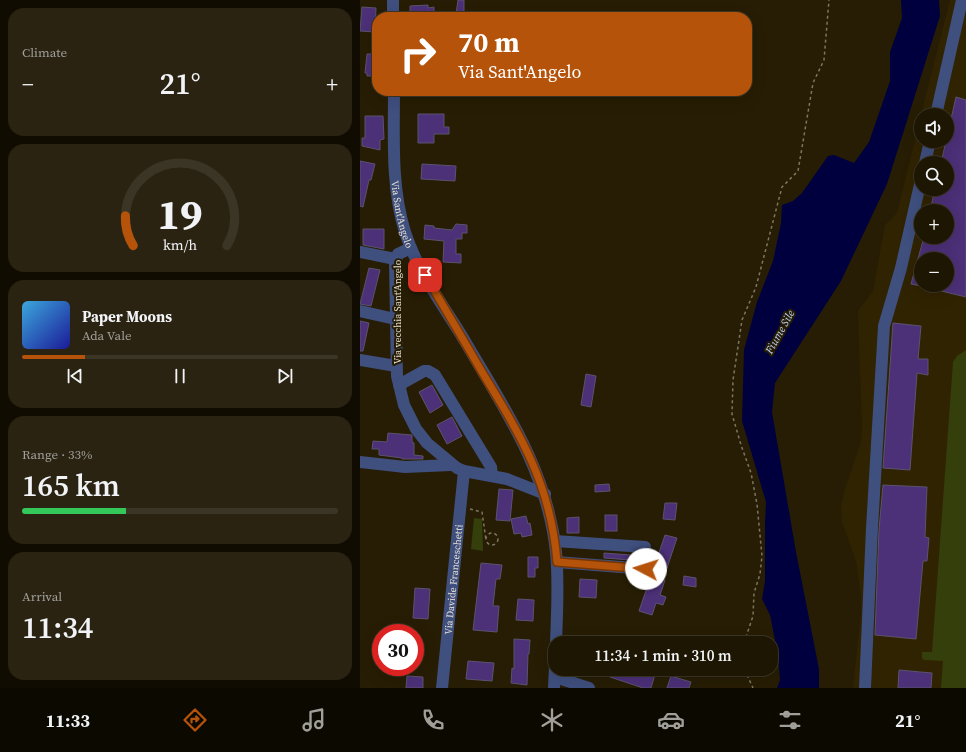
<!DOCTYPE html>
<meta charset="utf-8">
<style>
:root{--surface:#1d1603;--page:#2a2312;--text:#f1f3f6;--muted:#a09f9a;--line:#3b3525;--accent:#b45309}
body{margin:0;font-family:"Source Serif 4",serif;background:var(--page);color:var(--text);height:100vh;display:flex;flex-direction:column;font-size:15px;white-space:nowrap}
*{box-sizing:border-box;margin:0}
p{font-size:13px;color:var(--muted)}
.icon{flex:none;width:22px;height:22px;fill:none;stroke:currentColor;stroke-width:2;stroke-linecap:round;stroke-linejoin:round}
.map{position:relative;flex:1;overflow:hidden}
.details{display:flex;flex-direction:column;gap:8px;padding:8px;background:#100c02;width:360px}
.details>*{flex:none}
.top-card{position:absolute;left:12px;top:12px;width:380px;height:84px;border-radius:16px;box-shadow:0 4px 16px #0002,0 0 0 1px var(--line);background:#b45309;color:#fff;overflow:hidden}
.fabs{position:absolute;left:554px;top:108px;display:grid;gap:8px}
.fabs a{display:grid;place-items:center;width:40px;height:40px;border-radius:50%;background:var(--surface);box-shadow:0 4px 16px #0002,0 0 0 1px var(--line);font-size:20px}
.speed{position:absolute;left:12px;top:624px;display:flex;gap:8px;font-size:20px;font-weight:700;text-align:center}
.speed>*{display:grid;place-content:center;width:52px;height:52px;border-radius:50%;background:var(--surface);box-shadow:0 4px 16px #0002,0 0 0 1px var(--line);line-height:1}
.speed .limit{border:6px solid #d22;background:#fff;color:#111}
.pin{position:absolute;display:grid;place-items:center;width:34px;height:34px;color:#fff;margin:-17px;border-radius:8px;box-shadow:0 2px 6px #0006}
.me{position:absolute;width:44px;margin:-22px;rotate:275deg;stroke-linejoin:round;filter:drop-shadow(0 0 3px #0008)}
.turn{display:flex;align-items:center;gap:14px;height:84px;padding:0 20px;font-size:18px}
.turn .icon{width:52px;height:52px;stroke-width:2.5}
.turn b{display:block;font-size:28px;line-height:34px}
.big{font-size:30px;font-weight:600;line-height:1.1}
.details .card{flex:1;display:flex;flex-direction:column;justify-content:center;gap:6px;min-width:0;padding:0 14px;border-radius:16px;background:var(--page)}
.details .dial{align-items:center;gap:0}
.dial svg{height:104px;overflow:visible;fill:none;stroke:var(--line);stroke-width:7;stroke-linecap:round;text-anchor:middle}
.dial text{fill:var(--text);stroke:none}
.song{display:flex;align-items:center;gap:12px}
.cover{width:48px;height:48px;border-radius:6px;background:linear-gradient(135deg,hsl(200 70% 55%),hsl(240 70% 35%))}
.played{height:4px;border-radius:2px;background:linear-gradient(90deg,var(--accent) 20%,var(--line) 20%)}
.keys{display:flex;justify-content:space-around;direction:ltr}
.heat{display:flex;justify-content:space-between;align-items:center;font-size:22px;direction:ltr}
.charge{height:6px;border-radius:3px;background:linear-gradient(90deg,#34c759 33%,var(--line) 0)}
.trip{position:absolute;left:188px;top:636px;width:230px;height:40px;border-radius:16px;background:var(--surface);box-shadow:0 4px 16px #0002,0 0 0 1px var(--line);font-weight:600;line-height:40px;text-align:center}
.tabs{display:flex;height:64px;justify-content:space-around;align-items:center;background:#0c0901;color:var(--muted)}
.tabs .icon{width:28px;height:28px}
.tabs .selected{color:var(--accent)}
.tabs b{font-size:18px;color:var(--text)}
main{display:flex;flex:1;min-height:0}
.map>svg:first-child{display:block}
.built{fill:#302301;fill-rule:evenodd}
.green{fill:#353f0b}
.water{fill:#00003e}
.building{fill:#4c3078;stroke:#5b536d}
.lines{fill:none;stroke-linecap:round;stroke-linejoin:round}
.path{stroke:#7f7662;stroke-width:1.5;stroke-dasharray:3 3;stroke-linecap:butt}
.minor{stroke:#3f4f7e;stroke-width:12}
.route-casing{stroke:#753606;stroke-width:10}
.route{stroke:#b45309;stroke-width:7}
.labels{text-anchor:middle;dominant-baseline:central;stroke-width:4;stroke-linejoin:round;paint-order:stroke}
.street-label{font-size:10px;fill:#e7e0d1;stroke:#271d04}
.water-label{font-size:11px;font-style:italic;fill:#bed4fb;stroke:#271d04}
</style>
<main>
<section class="details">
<div class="card"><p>Climate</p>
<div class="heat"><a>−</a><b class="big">21°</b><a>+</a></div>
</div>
<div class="card dial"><svg viewBox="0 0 100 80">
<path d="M14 69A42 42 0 1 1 86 69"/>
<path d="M14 69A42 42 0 0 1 8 46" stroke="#b45309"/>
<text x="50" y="56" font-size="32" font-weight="700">19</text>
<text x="50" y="72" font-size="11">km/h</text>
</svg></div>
<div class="card">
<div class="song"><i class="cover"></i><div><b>Paper Moons</b><p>Ada Vale</p></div></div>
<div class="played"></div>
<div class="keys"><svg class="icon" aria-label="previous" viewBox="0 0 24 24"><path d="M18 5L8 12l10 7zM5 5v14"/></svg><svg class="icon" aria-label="pause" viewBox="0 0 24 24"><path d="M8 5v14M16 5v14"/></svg><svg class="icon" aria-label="next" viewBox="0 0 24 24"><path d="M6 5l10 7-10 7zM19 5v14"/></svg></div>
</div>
<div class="card"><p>Range · 33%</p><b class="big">165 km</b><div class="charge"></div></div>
<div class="card"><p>Arrival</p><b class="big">11:34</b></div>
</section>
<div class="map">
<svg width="606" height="688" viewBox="0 0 606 688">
<rect width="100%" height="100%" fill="#271d04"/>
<path class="built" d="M590,0H606V688H493L501,613V596L496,561L482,522L481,506L484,492L501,442L502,428L498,311L513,291L525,225L537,213L561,116V141H587V115H561ZM561,163H587V189H561ZM561,211H587V237H561ZM561,259H587V285H561Z"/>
<g class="green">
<polygon points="606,350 606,688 581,688 583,661 564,660 562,658 562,652 572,652 593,362 597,356"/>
<polygon points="114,518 122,519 123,551 111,549"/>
</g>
<polygon class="water" points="541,0 579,0 580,16 527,184 481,281 415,383 412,412 436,552 459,669 459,688 417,688 420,680 418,655 410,615 402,599 405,581 405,522 406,502 382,421 384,350 397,302 413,261 421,223 422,205 433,201 442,193 468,156 474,155 494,163 509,142 530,81 530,52 542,18"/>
<g class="building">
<polygon points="98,0 104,0 104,14 96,14"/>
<polygon points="68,5 68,8 74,7 74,14 69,14 69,17 56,17 56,15 50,15 50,6"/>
<polygon points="2,7 16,8 15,32 0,31"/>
<polygon points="7,54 17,54 17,70 16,70 15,76 7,76 7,73 5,73"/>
<polygon points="596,97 606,100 606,297 569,288 569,285 587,285 587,259 561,259 561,286 551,284 564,237 587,237 587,211 570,211 575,189 587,189 587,163 581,163"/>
<polygon points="58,114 84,114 84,127 89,127 89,134 74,134 74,143 58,143"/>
<polygon points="5,116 23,116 24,139 20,140 20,150 2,146 2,138 5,138"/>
<polygon points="0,161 15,164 11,180 9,180 3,207 0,206"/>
<polygon points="62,164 96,166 95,181 61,179"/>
<polygon points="96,224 107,225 107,233 102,233 102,239 96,239 96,254 101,254 101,263 83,262 84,241 64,239 65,225 74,226 74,228 92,230"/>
<polygon points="3,229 24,229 24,249 3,245"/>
<polygon points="9,268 20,270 11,306 0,304"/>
<polygon points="0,321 9,323 3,351 0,351"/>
<polygon points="533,323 561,326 558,359 568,359 568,375 557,373 550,470 523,468"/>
<polygon points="226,374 236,376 231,407 221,405"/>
<polygon points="72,385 83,405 70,413 59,392"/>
<polygon points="92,417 102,436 87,444 77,425"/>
<polygon points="28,433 52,435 52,442 54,443 54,455 63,456 63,459 42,459 42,458 19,455 19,449 12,449 13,441 27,442"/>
<polygon points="249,484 250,491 235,492 235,485"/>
<polygon points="523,485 567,487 565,537 569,538 567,561 563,561 556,639 515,635 519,530"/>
<polygon points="139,489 153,490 150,521 136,520"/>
<polygon points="305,503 317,503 315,520 303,519"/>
<rect x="245" y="515" width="12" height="16"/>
<polygon points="166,516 168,524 170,523 172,535 162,537 161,533 154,534 151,519"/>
<polygon points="219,517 219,533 207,533 207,518"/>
<polygon points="305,535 317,538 303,580 305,580 300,595 306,597 303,605 296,603 292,615 279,611"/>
<polygon points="244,553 284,556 284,561 244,558"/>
<polygon points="168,557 178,557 178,568 175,568 175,577 168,577"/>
<polygon points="121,563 142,565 140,579 136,579 133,606 139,606 137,632 113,630"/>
<polygon points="324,576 336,578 336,587 323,585"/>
<polygon points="220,579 237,580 236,598 219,597"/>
<polygon points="55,588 70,589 68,619 53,618"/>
<polygon points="158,599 174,600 173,621 156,620"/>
<polygon points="154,639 170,640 169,654 168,654 167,685 151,683 152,668 154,669"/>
<polygon points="108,661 134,663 132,681 106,679"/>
<polygon points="253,669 290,669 296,671 291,688 283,688 250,677"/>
<polygon points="539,670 572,673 571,688 538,688"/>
<polygon points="47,676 63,677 63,688 46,688"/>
<polygon points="311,676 331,682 329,688 307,688"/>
</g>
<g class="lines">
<g class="path">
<polyline points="110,509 122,512 126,540"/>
<circle cx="132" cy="539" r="6"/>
<polyline points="384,643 393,616 394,593 400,574 402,556 397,504 391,473 381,445 372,414 373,380 382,320 396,287 422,187 438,171 453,83 464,60 469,0"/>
<polyline points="386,669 388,677 393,688"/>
</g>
<g class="minor">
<polyline points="33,0 33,17"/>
<path id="s1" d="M34,91C34,138 31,187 45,232C57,270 82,304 103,338C144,408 187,469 196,552C199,582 197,613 196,643"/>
<polyline points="576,115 602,0"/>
<polyline points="565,163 570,141"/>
<polyline points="51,248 38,254 35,262 37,376 44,405 56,429 67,443 97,468 104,471 147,479 185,494"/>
<polyline points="0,252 35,259"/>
<polyline points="0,311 35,319"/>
<polyline points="0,360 36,366"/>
<polyline points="39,385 64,371 68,371 75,375 131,467 132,476"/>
<polyline points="0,462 45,467 91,465"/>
<polyline points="195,541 285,547"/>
<polyline points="197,562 286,569"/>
<polyline points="195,677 229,688"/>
<path id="s2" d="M82,688L104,471"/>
<polyline points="194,688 195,666"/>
<polyline points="505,688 512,528 524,326 541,268 561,180"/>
</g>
</g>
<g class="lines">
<defs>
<path id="route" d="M65,275C84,307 103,339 122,372C161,436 191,485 197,562L286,569"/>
</defs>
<use href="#route" class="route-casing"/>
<use href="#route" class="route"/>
</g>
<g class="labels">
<g class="street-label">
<text stroke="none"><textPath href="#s1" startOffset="124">Via Sant'Angelo</textPath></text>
<text transform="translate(37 312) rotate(-90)">Via vecchia Sant'Angelo</text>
<text stroke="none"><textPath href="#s2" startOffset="109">Via Davide Franceschetti</textPath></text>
</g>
<g class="water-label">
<text transform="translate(420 332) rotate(-61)">Fiume Sile</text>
</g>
</g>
</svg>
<div class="fabs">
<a><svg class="icon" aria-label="sound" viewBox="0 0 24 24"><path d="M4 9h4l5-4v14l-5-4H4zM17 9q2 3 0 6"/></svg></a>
<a><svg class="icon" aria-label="search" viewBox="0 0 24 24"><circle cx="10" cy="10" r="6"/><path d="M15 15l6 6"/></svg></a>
<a>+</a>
<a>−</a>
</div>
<div class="speed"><div class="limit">30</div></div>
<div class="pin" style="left:65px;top:275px;background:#d93025"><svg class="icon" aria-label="arrive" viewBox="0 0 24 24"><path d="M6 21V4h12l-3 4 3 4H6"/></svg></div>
<svg class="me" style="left:286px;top:569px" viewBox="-20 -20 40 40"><circle r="19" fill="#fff"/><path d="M0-13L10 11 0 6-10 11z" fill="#b45309"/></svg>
<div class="trip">11:34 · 1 min · 310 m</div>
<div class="top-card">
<div class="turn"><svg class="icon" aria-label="right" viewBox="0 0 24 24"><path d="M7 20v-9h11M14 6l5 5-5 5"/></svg><div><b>70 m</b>Via Sant'Angelo</div></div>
</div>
</div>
</main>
<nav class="tabs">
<b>11:33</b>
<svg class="icon selected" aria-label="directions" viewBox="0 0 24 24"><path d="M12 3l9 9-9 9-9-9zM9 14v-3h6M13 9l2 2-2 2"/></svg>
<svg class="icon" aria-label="music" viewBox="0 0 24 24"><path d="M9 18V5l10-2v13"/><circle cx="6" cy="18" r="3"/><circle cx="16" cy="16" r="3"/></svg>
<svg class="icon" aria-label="phone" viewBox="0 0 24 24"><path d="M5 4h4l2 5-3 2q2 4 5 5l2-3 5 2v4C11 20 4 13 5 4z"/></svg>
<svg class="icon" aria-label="climate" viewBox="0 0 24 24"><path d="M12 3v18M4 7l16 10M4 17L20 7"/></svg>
<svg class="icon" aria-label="car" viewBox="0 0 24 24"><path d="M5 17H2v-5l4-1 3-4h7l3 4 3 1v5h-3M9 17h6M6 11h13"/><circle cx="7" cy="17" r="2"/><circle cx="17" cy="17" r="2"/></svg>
<svg class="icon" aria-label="filters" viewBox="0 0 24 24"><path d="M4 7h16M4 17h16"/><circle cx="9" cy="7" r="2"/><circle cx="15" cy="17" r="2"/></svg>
<b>21°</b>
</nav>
